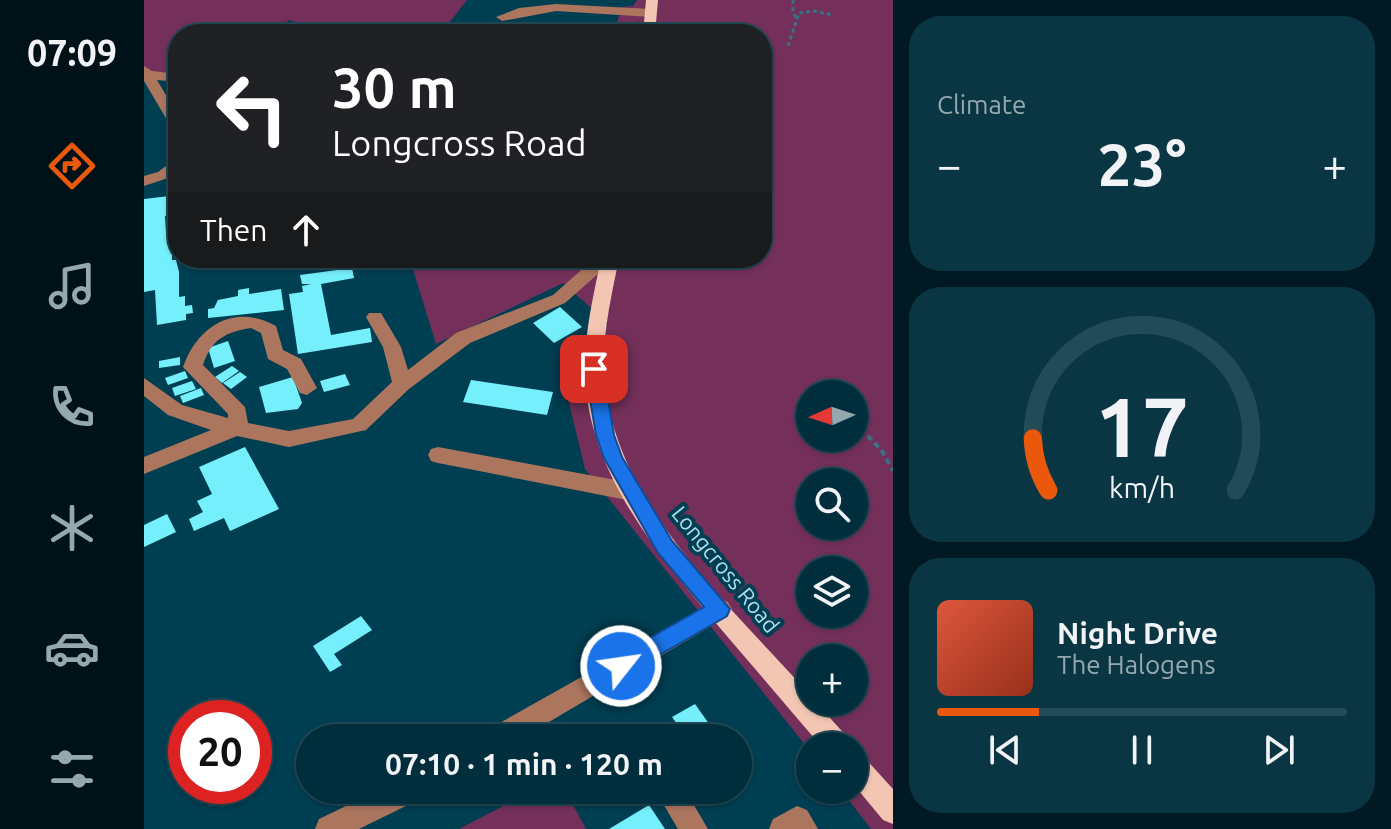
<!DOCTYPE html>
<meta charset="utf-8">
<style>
:root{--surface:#002e3d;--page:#0a3644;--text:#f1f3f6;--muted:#95a8b0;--line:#224a57;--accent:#ea580c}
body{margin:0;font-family:Ubuntu,sans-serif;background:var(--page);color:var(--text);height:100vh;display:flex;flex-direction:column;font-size:30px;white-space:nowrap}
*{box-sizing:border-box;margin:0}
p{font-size:26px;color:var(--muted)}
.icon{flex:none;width:44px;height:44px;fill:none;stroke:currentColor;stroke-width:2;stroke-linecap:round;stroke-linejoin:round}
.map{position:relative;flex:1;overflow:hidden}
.panel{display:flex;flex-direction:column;gap:16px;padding:16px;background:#001922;width:498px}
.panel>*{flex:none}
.banner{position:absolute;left:24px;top:24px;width:604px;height:244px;border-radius:32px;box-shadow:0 2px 6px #0004,0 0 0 2px var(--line);background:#202124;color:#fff;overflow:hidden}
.needle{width:52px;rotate:267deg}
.tools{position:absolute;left:652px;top:380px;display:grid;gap:16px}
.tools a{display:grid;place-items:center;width:72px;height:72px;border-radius:50%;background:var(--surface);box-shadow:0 2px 6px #0004,0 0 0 2px var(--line);font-size:40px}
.speed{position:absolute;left:24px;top:700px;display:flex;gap:16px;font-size:40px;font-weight:700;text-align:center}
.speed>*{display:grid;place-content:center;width:104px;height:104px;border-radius:50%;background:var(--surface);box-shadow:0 2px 6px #0004,0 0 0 2px var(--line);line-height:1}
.speed .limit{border:12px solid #d22;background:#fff;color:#111}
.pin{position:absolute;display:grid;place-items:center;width:68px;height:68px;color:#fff;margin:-34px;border-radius:16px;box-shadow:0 4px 12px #0006}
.me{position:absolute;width:88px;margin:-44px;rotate:60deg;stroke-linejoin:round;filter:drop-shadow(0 0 6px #0008)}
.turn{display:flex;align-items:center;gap:28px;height:168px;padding:0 32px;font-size:36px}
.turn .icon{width:104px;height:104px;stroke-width:2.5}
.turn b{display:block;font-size:56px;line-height:68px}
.then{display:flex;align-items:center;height:76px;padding:0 32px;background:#0003;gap:16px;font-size:30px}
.big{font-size:60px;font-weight:700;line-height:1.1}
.panel .widget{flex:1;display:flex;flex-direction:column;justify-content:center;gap:12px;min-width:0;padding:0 28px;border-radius:32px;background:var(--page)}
.panel .dial{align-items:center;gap:0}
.dial svg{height:208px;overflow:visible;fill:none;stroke:var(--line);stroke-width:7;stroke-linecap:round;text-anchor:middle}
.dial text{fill:var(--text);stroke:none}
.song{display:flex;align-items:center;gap:24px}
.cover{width:96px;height:96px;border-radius:12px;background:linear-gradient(135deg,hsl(10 70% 55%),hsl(10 70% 35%))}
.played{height:8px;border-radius:4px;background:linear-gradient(90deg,var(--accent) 25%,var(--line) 25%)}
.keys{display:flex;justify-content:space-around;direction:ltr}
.heat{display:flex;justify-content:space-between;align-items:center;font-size:44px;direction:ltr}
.trip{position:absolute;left:152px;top:724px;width:456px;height:80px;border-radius:40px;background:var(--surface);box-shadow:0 2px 6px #0004,0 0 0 2px var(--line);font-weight:700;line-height:80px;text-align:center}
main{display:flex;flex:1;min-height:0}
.dock{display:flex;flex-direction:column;width:144px;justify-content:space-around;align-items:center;background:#001218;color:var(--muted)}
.dock .icon{width:56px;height:56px}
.dock .selected{color:var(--accent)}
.dock b{font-size:36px;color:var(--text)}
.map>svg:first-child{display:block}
.green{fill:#74305a;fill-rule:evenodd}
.building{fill:#76effc}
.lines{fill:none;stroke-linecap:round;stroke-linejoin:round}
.path-far1{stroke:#387184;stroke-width:3;stroke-dasharray:4 3;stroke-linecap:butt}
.path{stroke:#387184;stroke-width:4;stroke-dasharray:6 4;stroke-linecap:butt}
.minor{fill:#ac765e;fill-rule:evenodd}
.major{fill:#f3c6b3;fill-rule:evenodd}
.route{fill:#1a73e8;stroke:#114b97;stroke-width:2}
.labels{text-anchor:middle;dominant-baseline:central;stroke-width:8;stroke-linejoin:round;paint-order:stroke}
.street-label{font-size:22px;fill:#b0def1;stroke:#003e51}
</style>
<main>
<nav class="dock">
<b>07:09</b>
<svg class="icon selected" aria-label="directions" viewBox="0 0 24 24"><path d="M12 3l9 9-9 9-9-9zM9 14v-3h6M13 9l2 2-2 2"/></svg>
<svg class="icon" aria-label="music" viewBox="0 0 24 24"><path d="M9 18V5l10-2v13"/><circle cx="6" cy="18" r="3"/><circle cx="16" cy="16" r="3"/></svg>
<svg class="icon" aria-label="phone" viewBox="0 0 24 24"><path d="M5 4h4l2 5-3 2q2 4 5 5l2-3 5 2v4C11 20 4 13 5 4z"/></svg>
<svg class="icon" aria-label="climate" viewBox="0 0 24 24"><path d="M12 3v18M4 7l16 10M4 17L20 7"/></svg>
<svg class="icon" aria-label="car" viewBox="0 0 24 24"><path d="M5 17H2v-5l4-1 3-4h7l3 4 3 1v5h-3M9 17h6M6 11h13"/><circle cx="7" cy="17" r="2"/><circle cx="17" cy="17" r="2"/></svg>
<svg class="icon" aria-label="filters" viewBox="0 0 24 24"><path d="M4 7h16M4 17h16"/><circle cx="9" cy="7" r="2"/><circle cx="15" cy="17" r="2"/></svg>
</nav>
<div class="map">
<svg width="749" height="829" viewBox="0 0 749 829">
<rect width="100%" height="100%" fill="#003e51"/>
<g class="green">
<polygon points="0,0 323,0 305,23 331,34 187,34 145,20 125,34 34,34 34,74 0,73"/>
<path d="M493,0H749V829H727L697,790H710V746H666V751L441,469L424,399L464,323L419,283L292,344L267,263L262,258H618V34H469L478,7L489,6ZM666,394H710V438H666ZM666,482H710V526H666ZM666,570H710V614H666ZM666,658H710V702H666Z"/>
<polygon points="390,790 421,790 442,829 315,829"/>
</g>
<g class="building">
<polygon points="34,195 34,212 21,216 22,233 28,232 28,260 32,260 35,272 35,297 41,296 41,306 48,305 49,313 42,314 42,320 13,325 11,290 0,292 0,199"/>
<polygon points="208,268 210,278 177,284 187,335 226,328 228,342 154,354 145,294 159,292 158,286 167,284 158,284 156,275"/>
<polygon points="105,288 105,294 137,289 140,310 64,318 64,309 70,308 74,300 94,296 94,290"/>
<polygon points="416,307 438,327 410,343 389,323"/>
<polygon points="84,341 91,361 70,368 64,348"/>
<polygon points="36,357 36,365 15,368 15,361"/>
<polygon points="88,366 95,371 78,383 71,377"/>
<polygon points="41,371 44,378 24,385 21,378"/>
<polygon points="96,372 103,377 87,389 79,383"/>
<polygon points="201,374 206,385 180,392 176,381"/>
<polygon points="149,377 158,403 154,409 122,413 115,387"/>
<polygon points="327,380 409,392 403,415 319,402"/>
<polygon points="48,381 52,389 31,396 28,388"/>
<polygon points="57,388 60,395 39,403 36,396"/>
<polygon points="101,447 135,509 86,531 80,518 50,531 45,519 59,512 53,501 68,494 55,467"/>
<polygon points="23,514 32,532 0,547 0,525"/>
<polygon points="217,616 228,630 190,654 198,665 186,672 169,646"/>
<polygon points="551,704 575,738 543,738 528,717"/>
<polygon points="505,805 521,829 465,829"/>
</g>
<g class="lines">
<g class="path-far1">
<polyline points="649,0 649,12 653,19"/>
<polyline points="644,46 655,13 669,11 689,15"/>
</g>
<polyline class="path" points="710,421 738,451 749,471"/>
<g class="minor">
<polygon points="412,4 507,9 513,13 507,17 412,11 358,21 352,17 375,8"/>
<polygon points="0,66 8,71 34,74 34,82 13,80 34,115 34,157 26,152 23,120 0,81"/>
<polygon points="34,157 34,170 24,178 0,186 0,176 14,172"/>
<path d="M463,258L471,259L474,263L455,273L421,303L326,343L265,389L222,430L145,447L93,436L0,474V457L67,430L24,415L0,396V378L38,405L84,418V414L39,367C54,325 91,303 132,326L139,350L157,359L173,388L163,395L156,393L143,369L124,359L117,333L107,328C81,332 67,340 59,365L101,407L104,423L145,431L209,419L248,382L239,347L222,317L225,313H237L257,347L264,370L312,333L409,295L443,265Z"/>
<polygon points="294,447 488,483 496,486 499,492 496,498 488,501 294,463 287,461 284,455 287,449"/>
<polygon points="576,599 584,602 588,609 584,616 378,738 341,738 345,729"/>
<polygon points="235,790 278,790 274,800 215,829 171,829 175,819"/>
<polygon points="511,790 541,790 564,829 534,829"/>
<polygon points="653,806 663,810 674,829 625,829 629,819"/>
</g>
<g class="major">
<polygon points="502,0 514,0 511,34 499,34"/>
<path d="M457,258H475C468,294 459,330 460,367C463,497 585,604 666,695V702H672L703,737L707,746H677C645,709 614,672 582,635C518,559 440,472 441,366C441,329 450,294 457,258Z"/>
<polygon points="710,752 719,756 749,789 749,824 739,820 710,785"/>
</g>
</g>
<polygon class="route" points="450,362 459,369 470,435 478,457 528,541 586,609 583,616 477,677 469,674 466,666 469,659 560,607 514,553 460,458 452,435 441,369"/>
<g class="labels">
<g class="street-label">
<text transform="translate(582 569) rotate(51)">Longcross Road</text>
</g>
</g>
</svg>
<div class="tools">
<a><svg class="needle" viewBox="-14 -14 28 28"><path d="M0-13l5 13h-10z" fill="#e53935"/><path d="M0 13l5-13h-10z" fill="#95a8b0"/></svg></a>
<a><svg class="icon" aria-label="search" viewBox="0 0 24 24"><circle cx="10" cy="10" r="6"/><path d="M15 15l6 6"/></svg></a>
<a><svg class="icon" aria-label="layers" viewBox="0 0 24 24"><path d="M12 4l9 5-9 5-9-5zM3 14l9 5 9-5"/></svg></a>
<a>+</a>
<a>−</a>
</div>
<div class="speed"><div class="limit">20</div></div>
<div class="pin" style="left:450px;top:369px;background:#d93025"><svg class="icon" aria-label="arrive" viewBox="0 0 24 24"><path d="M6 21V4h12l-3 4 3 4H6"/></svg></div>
<svg class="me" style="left:477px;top:666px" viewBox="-20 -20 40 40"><circle r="17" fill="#1a73e8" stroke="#fff" stroke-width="3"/><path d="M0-11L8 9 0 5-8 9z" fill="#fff"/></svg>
<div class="trip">07:10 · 1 min · 120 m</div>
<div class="banner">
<div class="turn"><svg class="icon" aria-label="left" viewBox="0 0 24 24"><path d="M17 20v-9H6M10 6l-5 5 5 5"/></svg><div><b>30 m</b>Longcross Road</div></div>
<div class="then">Then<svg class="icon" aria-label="ahead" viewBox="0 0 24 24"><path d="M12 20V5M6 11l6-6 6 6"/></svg></div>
</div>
</div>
<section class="panel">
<div class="widget"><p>Climate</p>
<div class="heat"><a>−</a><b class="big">23°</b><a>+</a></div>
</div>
<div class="widget dial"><svg viewBox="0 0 100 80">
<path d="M14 69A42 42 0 1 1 86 69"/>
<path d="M14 69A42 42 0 0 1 8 49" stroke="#ea580c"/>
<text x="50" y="56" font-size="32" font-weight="700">17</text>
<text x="50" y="72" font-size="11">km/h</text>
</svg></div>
<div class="widget">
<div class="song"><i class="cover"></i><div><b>Night Drive</b><p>The Halogens</p></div></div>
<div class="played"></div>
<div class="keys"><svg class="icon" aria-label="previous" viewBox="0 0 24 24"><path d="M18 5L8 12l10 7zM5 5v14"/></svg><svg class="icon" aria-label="pause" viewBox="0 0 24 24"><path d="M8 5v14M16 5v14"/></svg><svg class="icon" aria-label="next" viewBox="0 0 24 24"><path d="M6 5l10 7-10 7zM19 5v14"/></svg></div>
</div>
</section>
</main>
